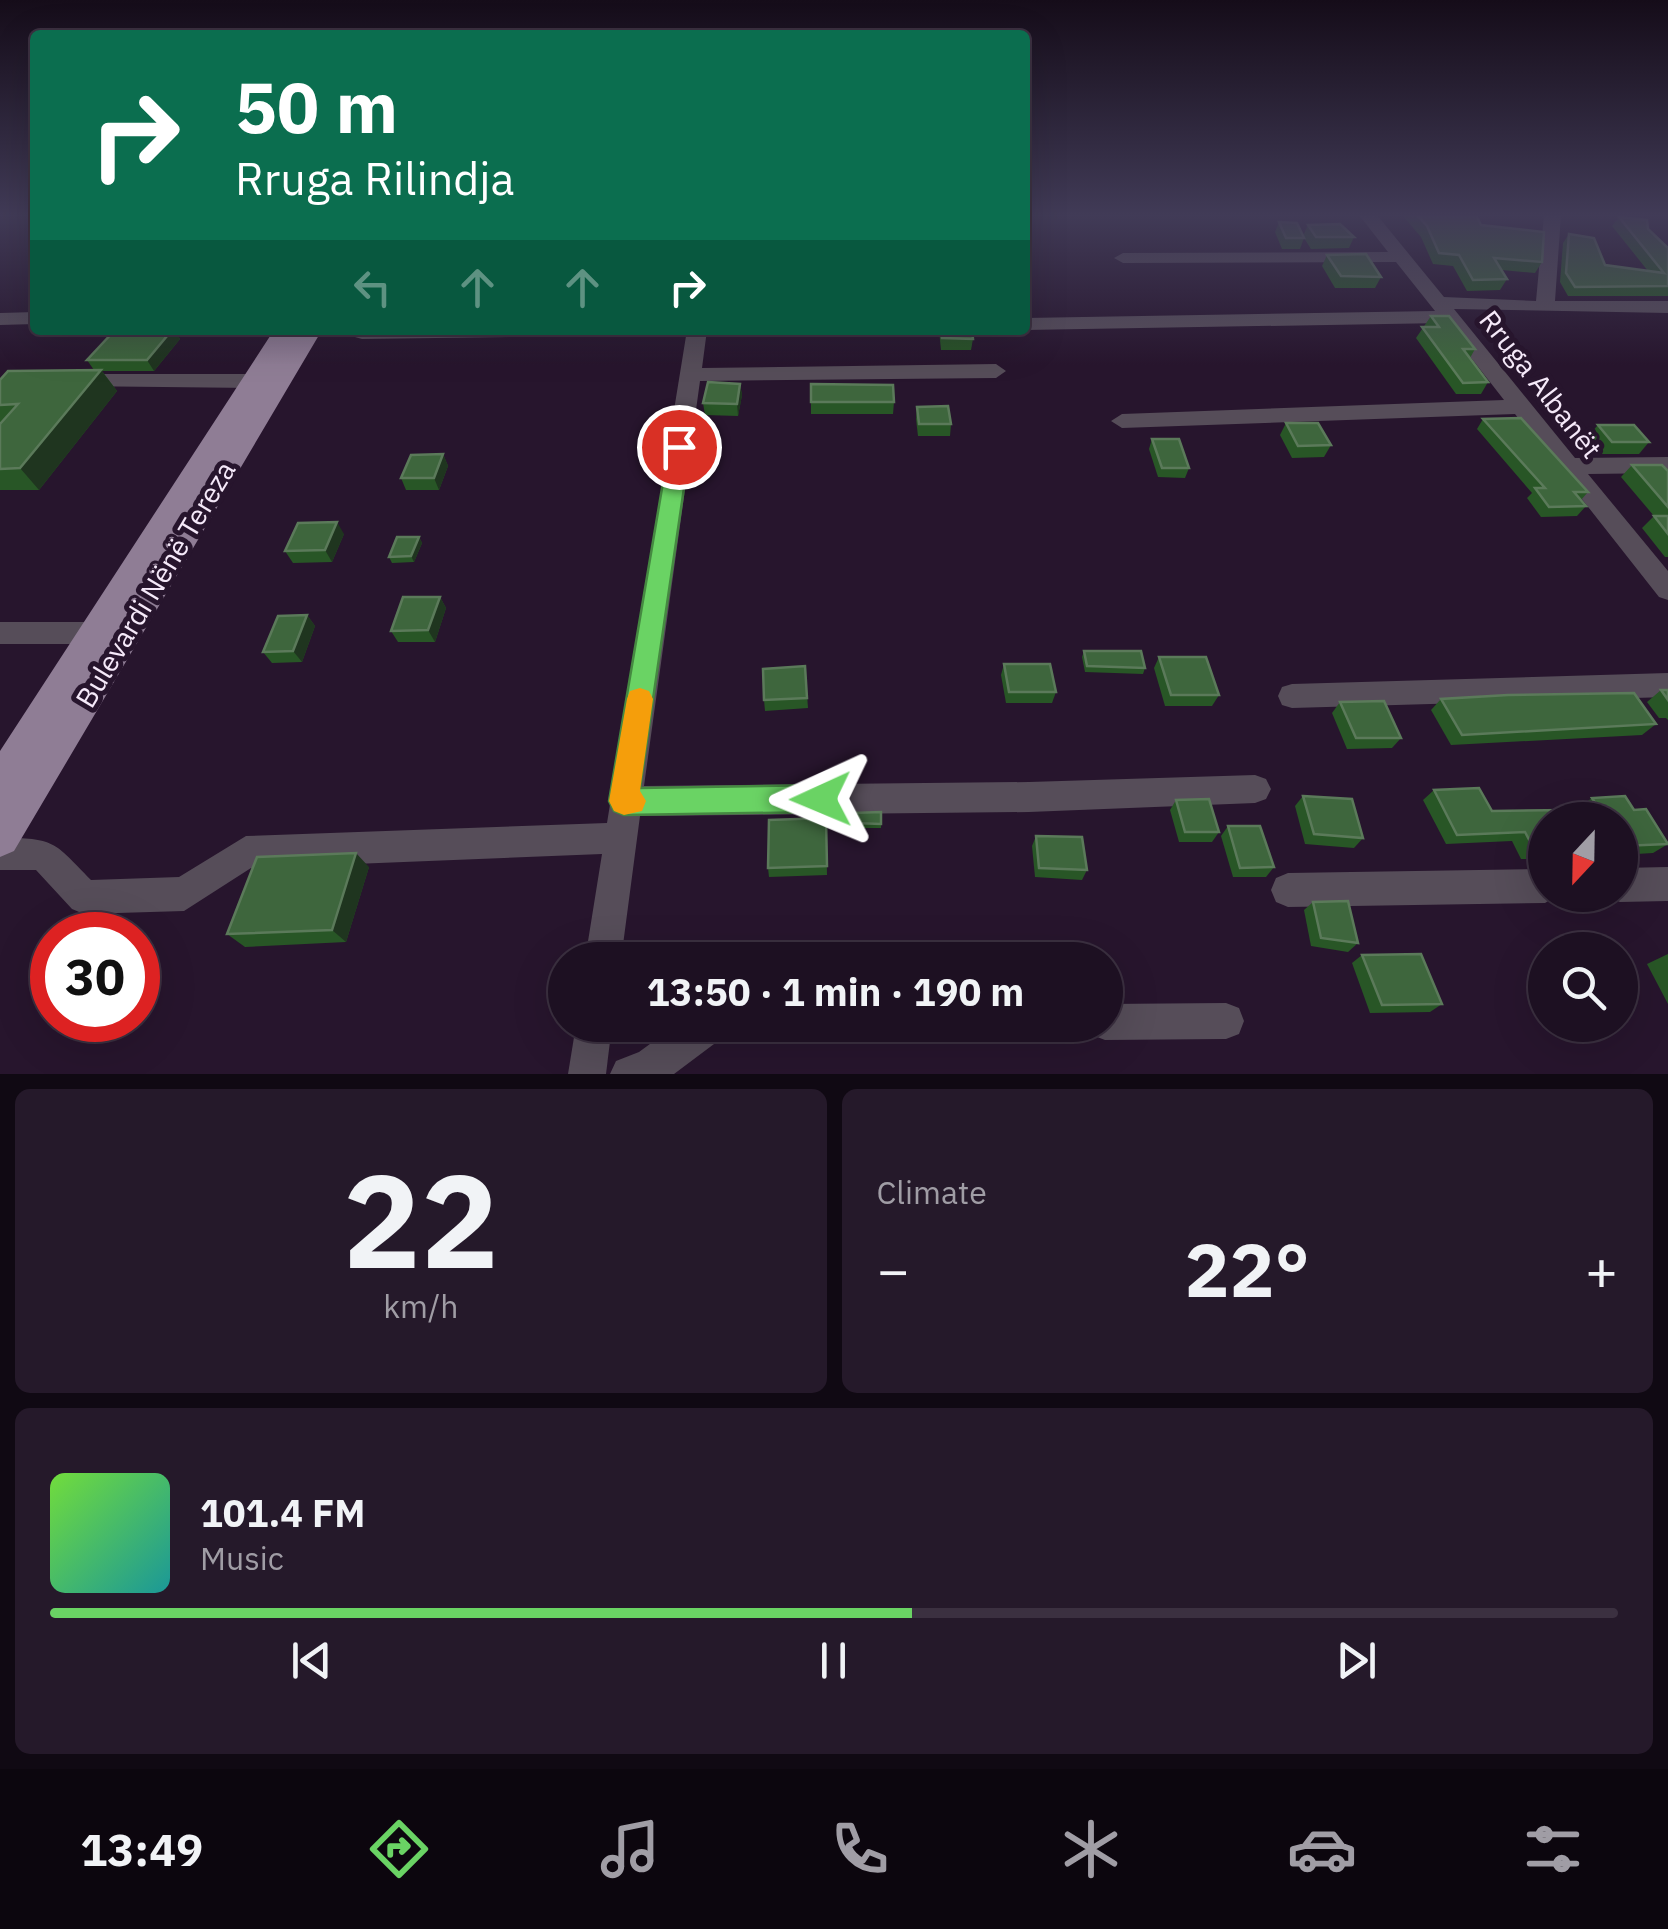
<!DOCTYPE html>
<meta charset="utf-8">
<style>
:root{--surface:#1d1022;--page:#25192a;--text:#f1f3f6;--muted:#a09da5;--line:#3b3040;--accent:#6ad364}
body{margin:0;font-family:"IBM Plex Sans",sans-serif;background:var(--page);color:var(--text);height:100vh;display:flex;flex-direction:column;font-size:38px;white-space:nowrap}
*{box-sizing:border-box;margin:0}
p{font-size:32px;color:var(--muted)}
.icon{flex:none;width:55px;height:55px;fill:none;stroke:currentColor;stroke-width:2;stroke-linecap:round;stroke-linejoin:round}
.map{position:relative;height:1074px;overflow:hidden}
.panel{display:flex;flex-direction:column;gap:15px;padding:15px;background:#100913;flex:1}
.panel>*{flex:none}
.guide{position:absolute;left:30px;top:30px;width:1000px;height:305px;border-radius:10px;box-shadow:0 10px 40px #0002,0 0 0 2px var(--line);background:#0b6e4f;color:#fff;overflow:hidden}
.needle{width:65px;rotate:202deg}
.controls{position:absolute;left:1528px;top:802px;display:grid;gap:20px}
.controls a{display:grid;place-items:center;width:110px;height:110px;border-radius:50%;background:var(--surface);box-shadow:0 10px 40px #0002,0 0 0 2px var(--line);font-size:50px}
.speed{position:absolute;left:30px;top:912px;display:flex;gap:20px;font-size:50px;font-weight:700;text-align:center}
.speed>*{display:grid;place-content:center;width:130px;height:130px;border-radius:50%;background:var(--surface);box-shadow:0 10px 40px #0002,0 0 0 2px var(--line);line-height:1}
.speed .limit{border:15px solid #d22;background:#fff;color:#111}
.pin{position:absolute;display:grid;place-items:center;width:85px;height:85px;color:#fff;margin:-42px;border:5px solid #fff;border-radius:50%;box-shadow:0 2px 10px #0007}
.me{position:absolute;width:110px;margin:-55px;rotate:269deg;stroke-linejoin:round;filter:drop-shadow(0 0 8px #0008)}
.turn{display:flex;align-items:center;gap:35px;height:210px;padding:0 40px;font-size:45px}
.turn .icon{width:130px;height:130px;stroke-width:2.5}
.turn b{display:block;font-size:70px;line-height:85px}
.lanes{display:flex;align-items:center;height:95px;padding:0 40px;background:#0003;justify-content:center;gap:50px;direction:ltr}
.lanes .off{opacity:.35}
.big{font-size:75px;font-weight:700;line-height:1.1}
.panel .card{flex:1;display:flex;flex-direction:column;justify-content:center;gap:15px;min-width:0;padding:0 35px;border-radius:15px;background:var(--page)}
.panel .dial{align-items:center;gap:0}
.dial b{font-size:130px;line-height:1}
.song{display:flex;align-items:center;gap:30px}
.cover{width:120px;height:120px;border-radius:15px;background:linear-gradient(135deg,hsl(100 70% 55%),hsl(180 70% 35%))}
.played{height:10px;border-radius:5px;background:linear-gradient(90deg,var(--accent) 55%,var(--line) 55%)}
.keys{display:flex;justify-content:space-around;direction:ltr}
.heat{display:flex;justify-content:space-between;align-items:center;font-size:55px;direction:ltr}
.panel .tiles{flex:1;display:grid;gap:15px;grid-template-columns:1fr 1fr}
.card:last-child{grid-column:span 2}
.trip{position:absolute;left:548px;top:942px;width:575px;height:100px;border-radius:50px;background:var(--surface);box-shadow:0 10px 40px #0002,0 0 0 2px var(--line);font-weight:700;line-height:100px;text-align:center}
.menu{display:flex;height:160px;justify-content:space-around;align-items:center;background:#0c060e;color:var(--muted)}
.menu .icon{width:70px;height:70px}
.menu .on{color:var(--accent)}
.menu b{font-size:45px;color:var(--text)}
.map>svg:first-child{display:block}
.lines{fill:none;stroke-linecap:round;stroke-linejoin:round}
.minor{fill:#564d59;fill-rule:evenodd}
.major{fill:#8f7d95;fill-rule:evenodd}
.wall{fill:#285626}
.shaded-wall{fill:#1f351f}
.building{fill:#3e663d;stroke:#5b7a5a;stroke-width:2.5}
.route{fill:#6ad364;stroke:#458941;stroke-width:2.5}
.slow{fill:#f59e0b}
.labels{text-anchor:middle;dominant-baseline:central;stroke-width:10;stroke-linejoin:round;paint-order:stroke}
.street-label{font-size:28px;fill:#f5e9f9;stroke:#27152d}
</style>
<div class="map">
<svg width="1668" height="1074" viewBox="0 0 1668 1074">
<rect width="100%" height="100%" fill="#27152d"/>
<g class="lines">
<g class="minor">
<polygon points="1359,215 1377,215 1444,297 1536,301 1544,215 1561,215 1555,301 1668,301 1668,313 1454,309 1575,458 1668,457 1668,473 1588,474 1668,571 1668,600 1659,597 1515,414 1122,428 1111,421 1122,414 1504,400 1444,323 1025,330 1025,318 1435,311 1396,262 1123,263 1114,258 1123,253 1388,252"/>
<polygon points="35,312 35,324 0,325 0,313"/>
<polygon points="354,330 593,330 583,336 362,339 355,337"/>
<path d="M687,330H707L702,368L996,364L1006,371L996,378L700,381L644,786L1029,782L1255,775L1266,779L1271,789L1266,799L1255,803L1029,812L640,816L621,960H585L602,854L251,868L184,911L84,914L72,909L36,870H0V838C55,838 53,841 91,880L179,877L246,836L607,823Z"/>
<polygon points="78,374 253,374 264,381 253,388 71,386 71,376"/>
<polygon points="0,622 93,622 103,625 107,633 103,641 93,644 0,644"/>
<polygon points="1668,673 1668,697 1292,708 1282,705 1278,696 1282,687 1292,684"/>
<polygon points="1668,867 1668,901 1620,902 1608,897 1620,895 1620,868"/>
<polygon points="1545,869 1545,895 1558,895 1545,903 1288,907 1276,902 1271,890 1276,878 1288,873"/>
<polygon points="1226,1003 1239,1008 1244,1021 1239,1034 1226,1039 1105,1040 1092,1035 1088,1025 1105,1025 1105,1004"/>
<polygon points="576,1025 612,1025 606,1074 568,1074"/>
<polygon points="676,1025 727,1025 722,1038 674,1074 610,1074 616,1061 639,1052"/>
</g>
<polygon class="major" points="274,330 298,330 295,334 298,330 322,330 14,851 0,857 0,751"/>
</g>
<g class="wall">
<polygon points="1025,215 1030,226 1028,236 1025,236"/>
<polygon points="1402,215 1476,215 1481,225 1542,262 1535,273 1502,270 1507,279 1500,290 1467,291 1453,266 1433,264 1421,237"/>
<polygon points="1619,217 1648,229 1668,248 1668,296 1568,296 1560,282 1563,243 1569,234 1605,265 1648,271 1612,226"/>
<polygon points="1279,222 1303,236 1308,225 1354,237 1349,248 1311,249 1304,238 1300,249 1282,249 1275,232"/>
<polygon points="1327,255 1381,277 1375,288 1335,288 1322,266"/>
<polygon points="1431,316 1475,349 1470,358 1488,382 1481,394 1456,394 1416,338"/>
<polygon points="115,330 174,330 180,339 154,371 102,371 117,391 39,490 0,490 0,380 94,370 87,360"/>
<polygon points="939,330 973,339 971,350 941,350"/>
<polygon points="740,384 742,395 738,416 705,415 703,403"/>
<polygon points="811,384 894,402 893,414 811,414"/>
<polygon points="917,407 951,424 950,436 918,436 916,419"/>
<polygon points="1483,419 1588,492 1581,500 1586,506 1577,516 1541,517 1527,498 1532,493 1477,429"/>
<polygon points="1286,423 1331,445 1324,457 1292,458 1280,435"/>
<polygon points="1598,425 1649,442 1639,454 1602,454 1588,436"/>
<polygon points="1152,439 1189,468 1185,478 1158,477 1149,449"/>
<polygon points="443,454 448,466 439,490 406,490 401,478"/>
<polygon points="1632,465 1668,471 1668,557 1665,557 1642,528 1654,516 1621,477"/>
<polygon points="344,534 332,562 293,563 285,551"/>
<polygon points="419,537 422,543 414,562 392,563 389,557"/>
<polygon points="440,597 446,608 435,642 398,642 391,631"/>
<polygon points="307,615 315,626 302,662 272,663 263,652"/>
<polygon points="1084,651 1145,668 1143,674 1085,672 1082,657"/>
<polygon points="1159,657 1219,695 1212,706 1165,706 1154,668"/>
<polygon points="1004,664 1056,692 1052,703 1006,703 1001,675"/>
<polygon points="805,666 808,708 765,711 764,700"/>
<polygon points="1661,690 1668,690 1668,720 1666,718 1659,718 1647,702"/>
<polygon points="1441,699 1656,724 1642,735 1451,745 1431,710"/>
<polygon points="1340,702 1401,738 1392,748 1347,749 1332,713"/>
<polygon points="1434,790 1492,811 1545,820 1545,859 1521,859 1512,841 1446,844 1423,800"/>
<polygon points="1303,796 1363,838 1354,848 1305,844 1295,806"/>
<polygon points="1592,798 1634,810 1668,844 1653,853 1620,855 1620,820 1586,820 1578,808"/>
<polygon points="1176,800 1219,832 1212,842 1179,842 1170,810"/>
<polygon points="881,812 881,828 853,828 853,813"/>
<polygon points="826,818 827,875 769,877 768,868"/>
<polygon points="1228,826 1274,867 1266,877 1233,877 1221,836"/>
<polygon points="1036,836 1087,870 1082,880 1035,877 1032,846"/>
<polygon points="369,867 346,942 245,947 227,934"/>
<polygon points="1313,902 1358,943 1348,952 1311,946 1304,910"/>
<polygon points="1668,954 1668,1004 1647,964"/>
<polygon points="1362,955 1442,1004 1430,1012 1370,1013 1352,963"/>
<polygon points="1620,984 1633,1009 1620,1015"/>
</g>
<g class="shaded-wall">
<polygon points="172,330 174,330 180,339 154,371 147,360"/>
<polygon points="101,370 117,391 39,490 20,468"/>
<polygon points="740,384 742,395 738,416 737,404"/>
<polygon points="443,454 448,466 439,490 434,478"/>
<polygon points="337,522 344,534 332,562 325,550"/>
<polygon points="419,537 422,543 414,562 411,556"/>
<polygon points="440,597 446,608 435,642 428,630"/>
<polygon points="307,615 315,626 302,662 293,651"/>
<polygon points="356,853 369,867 346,942 332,930"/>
</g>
<g class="building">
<polygon points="1417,215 1476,215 1481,225 1544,232 1542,262 1494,258 1507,279 1473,280 1459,255 1439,253 1427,226"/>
<polygon points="1619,217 1647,220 1648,229 1668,248 1668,286 1575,287 1566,273 1569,234 1594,238 1605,265 1664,273"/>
<polygon points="1279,222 1297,223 1304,238 1286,238"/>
<polygon points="1340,224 1354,237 1316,237 1308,225"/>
<polygon points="1366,254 1381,277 1341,276 1327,255"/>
<polygon points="1431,316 1449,316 1475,349 1463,349 1488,382 1463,383 1422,327 1439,327"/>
<polygon points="115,330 172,330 147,360 87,360"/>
<polygon points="941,330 972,330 973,339 942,338"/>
<polygon points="101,370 20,468 0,469 0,424 18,404 0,405 0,380 8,371"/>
<polygon points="708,382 740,384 737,404 703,403"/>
<polygon points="811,384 893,385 894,402 811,402"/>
<polygon points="948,406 951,424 919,424 917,407"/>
<polygon points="1521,418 1588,492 1574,492 1586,506 1549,507 1535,488 1545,488 1483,419"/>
<polygon points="1286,423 1318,423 1331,445 1298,446"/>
<polygon points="1598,425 1634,425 1649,442 1612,442"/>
<polygon points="1152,439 1179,439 1189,468 1162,468"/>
<polygon points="443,454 434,478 401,478 411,455"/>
<polygon points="1632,465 1662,465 1668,471 1668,507"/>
<polygon points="1654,516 1668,516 1668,534"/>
<polygon points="337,522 325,550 285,551 298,523"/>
<polygon points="397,537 419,537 411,556 389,557"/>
<polygon points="403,597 440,597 428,630 391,631"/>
<polygon points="307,615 293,651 263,652 278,616"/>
<polygon points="1084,651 1141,651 1145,668 1087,666"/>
<polygon points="1159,657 1206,657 1219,695 1171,695"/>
<polygon points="1004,664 1050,664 1056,692 1009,692"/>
<polygon points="805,666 807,698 764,700 763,669"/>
<polygon points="1661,690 1668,690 1668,700"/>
<polygon points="1634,693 1656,724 1462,735 1441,699 1508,695"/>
<polygon points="1384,701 1401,738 1356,738 1340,702"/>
<polygon points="1479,788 1492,811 1567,810 1572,820 1545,820 1545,849 1534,849 1525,832 1457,835 1434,790"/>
<polygon points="1303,796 1352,799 1363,838 1314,834"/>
<polygon points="1625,796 1634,810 1646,809 1668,844 1622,846 1620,842 1620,820 1606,820 1592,798"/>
<polygon points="1209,799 1219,832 1185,832 1176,800"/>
<polygon points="881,812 881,824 853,823 853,813"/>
<polygon points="826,818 827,866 768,868 769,820"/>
<polygon points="1228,826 1260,826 1274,867 1240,868"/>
<polygon points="1036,836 1082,837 1087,870 1039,868"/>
<polygon points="356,853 332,930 227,934 257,857"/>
<polygon points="1348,901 1358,943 1321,938 1313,902"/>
<polygon points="1421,954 1442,1004 1382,1005 1362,955"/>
<polygon points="1620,984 1633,1009 1620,1009"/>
</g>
<linearGradient id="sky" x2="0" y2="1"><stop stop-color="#150c19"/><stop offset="0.59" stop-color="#413b57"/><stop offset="1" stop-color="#413b57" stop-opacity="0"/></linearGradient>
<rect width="1668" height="365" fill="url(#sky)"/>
<polygon class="route" points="679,440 690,447 640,788 821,785 831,789 836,799 831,808 821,812 624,815 614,811 609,801 669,447"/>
<polygon class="slow" points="640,688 649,691 653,699 640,791 646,801 642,811 624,815 614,811 609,801 627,699 630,691"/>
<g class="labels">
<g class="street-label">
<text transform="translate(1541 384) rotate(52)">Rruga Albanët</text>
<text transform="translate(155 584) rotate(-59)">Bulevardi Nënë Tereza</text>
</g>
</g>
</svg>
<div class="controls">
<a><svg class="needle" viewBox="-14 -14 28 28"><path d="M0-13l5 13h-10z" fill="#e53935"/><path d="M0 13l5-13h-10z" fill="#a09da5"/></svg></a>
<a><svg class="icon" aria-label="search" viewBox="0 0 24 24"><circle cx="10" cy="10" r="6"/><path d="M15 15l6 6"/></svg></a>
</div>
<div class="speed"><div class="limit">30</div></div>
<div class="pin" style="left:679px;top:447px;background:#d93025"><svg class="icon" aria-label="arrive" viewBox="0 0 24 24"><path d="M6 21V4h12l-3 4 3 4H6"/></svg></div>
<svg class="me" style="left:821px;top:799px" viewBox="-20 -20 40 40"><path d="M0-17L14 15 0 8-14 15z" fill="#6ad364" stroke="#fff" stroke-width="4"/></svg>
<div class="trip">13:50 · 1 min · 190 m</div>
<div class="guide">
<div class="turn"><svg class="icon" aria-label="right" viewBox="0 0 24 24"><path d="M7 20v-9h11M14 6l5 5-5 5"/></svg><div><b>50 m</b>Rruga Rilindja</div></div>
<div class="lanes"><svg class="icon off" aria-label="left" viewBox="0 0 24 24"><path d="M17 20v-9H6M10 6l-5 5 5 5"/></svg><svg class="icon off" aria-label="ahead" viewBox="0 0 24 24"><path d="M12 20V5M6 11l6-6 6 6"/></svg><svg class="icon off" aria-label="ahead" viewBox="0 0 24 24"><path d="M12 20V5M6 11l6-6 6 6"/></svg><svg class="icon" aria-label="right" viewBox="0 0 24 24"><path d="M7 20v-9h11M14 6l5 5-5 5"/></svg></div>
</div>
</div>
<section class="panel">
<div class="tiles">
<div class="card dial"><b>22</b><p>km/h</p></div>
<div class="card"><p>Climate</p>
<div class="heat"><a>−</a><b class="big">22°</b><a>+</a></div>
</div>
<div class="card">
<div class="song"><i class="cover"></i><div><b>101.4 FM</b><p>Music</p></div></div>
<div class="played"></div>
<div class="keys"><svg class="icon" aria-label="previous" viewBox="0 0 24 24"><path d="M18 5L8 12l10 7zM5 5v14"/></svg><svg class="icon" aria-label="pause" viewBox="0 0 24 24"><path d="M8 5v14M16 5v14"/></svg><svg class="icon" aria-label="next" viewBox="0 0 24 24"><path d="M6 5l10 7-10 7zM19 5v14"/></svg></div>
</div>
</div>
</section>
<nav class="menu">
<b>13:49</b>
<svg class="icon on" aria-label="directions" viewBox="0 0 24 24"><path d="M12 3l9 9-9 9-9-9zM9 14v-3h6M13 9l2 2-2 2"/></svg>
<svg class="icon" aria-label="music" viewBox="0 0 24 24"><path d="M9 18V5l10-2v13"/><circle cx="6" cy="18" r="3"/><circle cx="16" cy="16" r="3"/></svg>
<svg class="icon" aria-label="phone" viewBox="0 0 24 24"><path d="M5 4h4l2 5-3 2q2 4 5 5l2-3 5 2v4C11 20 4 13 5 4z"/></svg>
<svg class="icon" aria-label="climate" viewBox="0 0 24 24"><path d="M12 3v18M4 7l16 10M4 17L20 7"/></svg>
<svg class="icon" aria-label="car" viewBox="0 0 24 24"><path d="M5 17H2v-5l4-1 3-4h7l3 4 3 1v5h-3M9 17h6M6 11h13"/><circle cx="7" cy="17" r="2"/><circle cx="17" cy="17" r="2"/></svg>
<svg class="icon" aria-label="filters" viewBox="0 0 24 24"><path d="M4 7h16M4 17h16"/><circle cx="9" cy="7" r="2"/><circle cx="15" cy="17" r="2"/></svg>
</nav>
